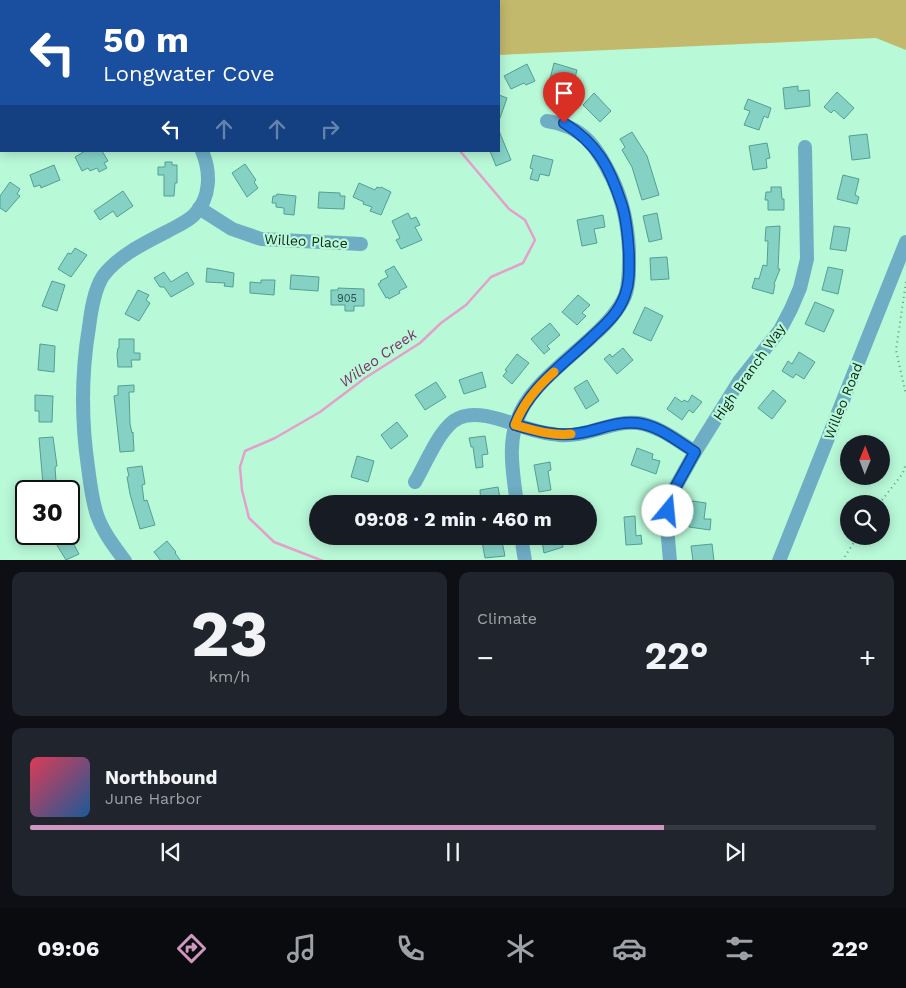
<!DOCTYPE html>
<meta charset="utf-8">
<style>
:root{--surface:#171b24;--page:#20242c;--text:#f1f3f6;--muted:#9ea1a6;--line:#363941;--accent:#cd97c0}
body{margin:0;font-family:"Work Sans",sans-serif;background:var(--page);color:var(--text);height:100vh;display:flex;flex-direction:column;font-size:19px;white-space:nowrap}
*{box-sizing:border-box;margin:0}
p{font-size:16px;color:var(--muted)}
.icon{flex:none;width:28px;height:28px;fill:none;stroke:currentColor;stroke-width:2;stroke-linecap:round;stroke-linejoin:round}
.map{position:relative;height:560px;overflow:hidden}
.side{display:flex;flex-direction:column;gap:12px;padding:12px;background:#0d0f14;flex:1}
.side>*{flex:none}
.banner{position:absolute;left:0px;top:0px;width:500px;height:152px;box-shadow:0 2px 12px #0003;background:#1a4fa0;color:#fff;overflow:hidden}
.needle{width:32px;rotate:1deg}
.controls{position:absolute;left:840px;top:435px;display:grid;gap:10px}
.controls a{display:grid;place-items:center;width:50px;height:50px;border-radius:50%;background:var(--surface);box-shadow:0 2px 12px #0003;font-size:25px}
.speed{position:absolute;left:15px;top:480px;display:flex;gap:10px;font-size:25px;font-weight:700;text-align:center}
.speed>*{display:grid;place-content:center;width:65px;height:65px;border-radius:50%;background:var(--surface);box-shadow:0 2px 12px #0003;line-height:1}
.speed .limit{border:2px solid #111;border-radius:8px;background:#fff;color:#111}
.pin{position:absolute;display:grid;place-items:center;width:42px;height:42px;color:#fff;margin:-51px -21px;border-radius:50% 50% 50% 0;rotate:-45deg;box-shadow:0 0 5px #0007}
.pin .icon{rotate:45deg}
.me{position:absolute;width:55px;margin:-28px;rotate:17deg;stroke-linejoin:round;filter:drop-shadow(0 0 4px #0008)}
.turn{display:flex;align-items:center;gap:18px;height:105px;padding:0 20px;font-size:22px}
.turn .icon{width:65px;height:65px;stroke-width:2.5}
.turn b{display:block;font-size:35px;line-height:42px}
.lanes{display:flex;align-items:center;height:48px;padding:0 20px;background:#0003;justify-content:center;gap:25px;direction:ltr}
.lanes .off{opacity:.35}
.big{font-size:38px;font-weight:700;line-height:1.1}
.side .widget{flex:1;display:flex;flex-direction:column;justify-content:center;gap:8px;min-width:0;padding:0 18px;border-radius:10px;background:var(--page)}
.side .dial{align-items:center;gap:0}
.dial b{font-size:65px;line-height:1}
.song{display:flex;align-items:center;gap:15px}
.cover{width:60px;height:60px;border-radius:8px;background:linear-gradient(135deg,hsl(350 70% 55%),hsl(210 70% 35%))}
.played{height:5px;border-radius:2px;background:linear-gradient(90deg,var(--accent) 75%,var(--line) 75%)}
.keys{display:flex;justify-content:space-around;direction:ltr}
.heat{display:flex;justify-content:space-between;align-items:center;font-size:28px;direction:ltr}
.side .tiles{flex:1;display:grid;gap:12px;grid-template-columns:1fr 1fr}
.widget:last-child{grid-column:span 2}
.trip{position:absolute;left:309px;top:495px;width:288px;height:50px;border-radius:25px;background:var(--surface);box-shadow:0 2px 12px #0003;font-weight:700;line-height:50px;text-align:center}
.tabs{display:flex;height:80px;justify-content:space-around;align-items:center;background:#090b0e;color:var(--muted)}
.tabs .icon{width:35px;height:35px}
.tabs .on{color:var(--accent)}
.tabs b{font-size:22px;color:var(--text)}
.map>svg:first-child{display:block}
.green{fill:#ccc89a}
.forest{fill:#c3b96c}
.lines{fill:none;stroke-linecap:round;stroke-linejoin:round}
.stream{stroke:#e59fca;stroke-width:2.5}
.building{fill:#85d2c5;stroke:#539f93}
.path{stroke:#67957e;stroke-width:2;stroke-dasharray:1 4;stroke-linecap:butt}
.minor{stroke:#6eadc3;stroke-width:14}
.route-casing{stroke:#114b97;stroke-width:12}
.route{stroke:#1a73e8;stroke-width:9}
.slow{stroke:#f59e0b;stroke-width:9}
.labels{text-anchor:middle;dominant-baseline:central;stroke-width:4.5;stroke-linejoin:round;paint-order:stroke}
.number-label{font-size:11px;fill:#2a5145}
.street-label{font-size:14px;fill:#0c261a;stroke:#b8f9d8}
.water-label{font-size:15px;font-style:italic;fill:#7f2e65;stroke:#b8f9d8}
</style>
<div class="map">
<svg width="906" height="561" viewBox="0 0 906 561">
<rect width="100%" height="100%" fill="#b8f9d8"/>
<polygon class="green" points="0,0 139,0 1,1 1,45"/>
<polygon class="forest" points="375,0 906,0 906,50 876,38 499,55 499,1"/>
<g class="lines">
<g class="stream">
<polyline points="283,0 284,1"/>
<polyline points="323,561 274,542 249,518 242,490 240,467 245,451 275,438 320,412 365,378 420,343 441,323 466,305 491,277 523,263 535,240 525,220 509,209 460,151"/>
</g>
</g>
<g class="building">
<polygon points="554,63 577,70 573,85 550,79"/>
<polygon points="527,64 535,81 526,85 524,83 511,89 504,76"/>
<polygon points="798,86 798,91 809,90 810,106 785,109 783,88"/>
<polygon points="837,92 854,108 844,119 834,110 831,113 824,107"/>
<polygon points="594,93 611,111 600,122 583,105"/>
<polygon points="499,95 507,98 500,118 499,118"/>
<polygon points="748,99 771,108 768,118 764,116 759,130 744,125 750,111 744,109"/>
<polygon points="499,131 511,160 496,166 490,151 499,151"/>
<polygon points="632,132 647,156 659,195 642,200 632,167 622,150 625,147 620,139"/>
<polygon points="867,134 870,158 852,160 849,136"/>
<polygon points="767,143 770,158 766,159 767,168 753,170 749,146"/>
<polygon points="85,151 102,151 108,161 104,163 107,168 99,172 97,168 90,171 88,168 82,171 75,157"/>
<polygon points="533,155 553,160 549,176 540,174 538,181 530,179 533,169 530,168"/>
<polygon points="165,162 172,162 172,165 177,165 177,183 175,183 174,196 164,196 164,175 158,175 158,167 165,167"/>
<polygon points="245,164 256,180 254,182 258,188 247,197 232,173"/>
<polygon points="54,165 60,180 41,188 40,185 34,187 30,175"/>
<polygon points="843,175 859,179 855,195 859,197 857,204 837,199"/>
<polygon points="10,182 20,189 17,194 20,196 6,212 0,208 0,196"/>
<polygon points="359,183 375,190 377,187 380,188 381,187 391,192 381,215 370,211 372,207 363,204 364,202 353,197"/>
<polygon points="771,187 781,187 782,199 784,199 784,210 768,210 768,200 765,200 766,192 771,192"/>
<polygon points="123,191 133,206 117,217 113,211 100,220 94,211"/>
<polygon points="319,192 340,193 340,196 345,196 344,209 318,208"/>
<polygon points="277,194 296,196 294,215 284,214 284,208 276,207 276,203 272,203 273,196 276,196"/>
<polygon points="408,213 411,219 416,217 420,225 415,227 422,240 401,249 396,240 400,238 392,221"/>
<polygon points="657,213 662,239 649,242 643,216"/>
<polygon points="603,215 605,227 594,229 597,243 582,246 577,220"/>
<polygon points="780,226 778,269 780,269 774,284 775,285 773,294 752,288 755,278 759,279 763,265 767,266 768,241 765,241 766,227"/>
<polygon points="834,226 850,228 846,251 830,249"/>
<polygon points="75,248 87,255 71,277 58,269 68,253 71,254"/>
<polygon points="667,257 669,279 651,280 650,258"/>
<polygon points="394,266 407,287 399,291 400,293 389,299 388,297 386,298 378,284 381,282 380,281 388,277 385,271"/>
<polygon points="828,267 843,270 838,294 822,290"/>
<polygon points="207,268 234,273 233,287 224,286 225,283 206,282"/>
<polygon points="164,272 171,282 187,272 194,284 171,297 164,287 160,287 154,278"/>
<polygon points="291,275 319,277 318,291 290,289"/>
<polygon points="261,280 275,280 274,295 250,293 250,282 261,283"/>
<polygon points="52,281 65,285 57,311 42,306"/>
<polygon points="338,288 364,289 364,306 354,306 354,311 345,311 345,305 331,305 331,290 338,290"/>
<polygon points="138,290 149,295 146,300 150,303 139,321 125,314"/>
<polygon points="578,295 590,305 582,313 586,316 577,325 562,312"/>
<polygon points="815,302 834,310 824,332 805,324"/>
<polygon points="645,307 663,316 651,341 633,333"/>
<polygon points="550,323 560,335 547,346 550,349 544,354 531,339"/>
<polygon points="119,339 134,339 134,353 140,353 140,360 131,360 132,367 118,367 117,354 118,348 119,348"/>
<polygon points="40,344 55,346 54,372 38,370"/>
<polygon points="623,348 633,360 617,374 604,359 610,354 612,357"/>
<polygon points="799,352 815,362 804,379 796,374 793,378 782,371 788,361 792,364"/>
<polygon points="517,354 529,363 512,384 503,376 507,371 505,370"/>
<polygon points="482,372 486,387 464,394 459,380"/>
<polygon points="587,380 599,401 586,409 574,388"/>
<polygon points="436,382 446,397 425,410 415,395"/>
<polygon points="134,385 134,392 129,392 130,424 132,433 133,432 134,451 120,452 114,396 118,395 118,386"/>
<polygon points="773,390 786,401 772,419 758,408"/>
<polygon points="35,395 53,396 52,422 39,422 39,411 35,411"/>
<polygon points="692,395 702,402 693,413 689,410 682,420 667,409 675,397 682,402 684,400 688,402"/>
<polygon points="397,422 408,436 391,449 381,435"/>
<polygon points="485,436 488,454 482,455 483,467 476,468 473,447 471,447 469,438"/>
<polygon points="53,437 57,466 55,467 56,482 59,491 26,491 26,488 43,484 39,438"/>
<polygon points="637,448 653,454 652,459 660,461 656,474 631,465"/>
<polygon points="357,456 374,461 368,482 351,477"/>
<polygon points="550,462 551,470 548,471 551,490 539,492 534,465"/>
<polygon points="142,466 145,484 142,485 144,501 147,500 155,525 140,529 130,494 127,477 129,476 127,468"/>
<polygon points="498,487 501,504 481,504 480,490"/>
<polygon points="692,501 706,503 704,519 711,519 710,530 689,527"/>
<polygon points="635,516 636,536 641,535 642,544 626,545 624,517"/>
<polygon points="60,534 68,534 79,554 66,560 52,537"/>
<polygon points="481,536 501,536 505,556 485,558"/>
<polygon points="541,536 561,536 563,547 544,553"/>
<polygon points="167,541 176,552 175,553 181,561 161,561 154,552"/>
<polygon points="712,544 714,561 693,561 691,546"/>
</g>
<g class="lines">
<g class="path">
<polyline points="906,282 896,350 906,395"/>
<polyline points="879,504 903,473 906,463"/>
<polyline points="842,561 858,536"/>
</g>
<g class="minor">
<polyline points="0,142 1,142"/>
<polyline points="199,208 232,229 261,239 361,244"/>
<path d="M415,482C426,464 440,426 459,418C481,408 515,426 537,431C544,433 552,434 559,435C586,438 611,420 638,423C659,426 678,441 695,452"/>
<path d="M517,504C513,473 506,440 521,411C535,383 571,357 594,335C606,324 618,312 625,296C630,282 629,266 629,251C628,226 623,201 612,178C597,147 583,126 547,121"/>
<polyline points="521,536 525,561"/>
<path d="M125,561C114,546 103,532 97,515C92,500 90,483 88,467C81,419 81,375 89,327C91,311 94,290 103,276C119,255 145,243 168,231C177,226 187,222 194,215C211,198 211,172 202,151"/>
<polyline points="670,561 667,526 671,498 675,488 695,452 740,380 780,330 791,309 800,288 807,259 805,147"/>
<polyline points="779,561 906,242"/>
</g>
</g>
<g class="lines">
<defs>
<path id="route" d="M564,123C598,144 610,168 622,205C627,221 628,238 629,254C629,268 630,282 625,295C619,313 605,325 592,337C564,364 529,387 515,425C537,431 557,437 580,433C599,430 616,421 637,423C658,425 677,441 695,452L675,488L668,511"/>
</defs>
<use href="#route" class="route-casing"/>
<use href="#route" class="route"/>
<path class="slow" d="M554,372C537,387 523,403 515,425C533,430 552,436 571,434"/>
</g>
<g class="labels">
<g class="number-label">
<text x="347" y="298">905</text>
</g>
<g class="street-label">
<text transform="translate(306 241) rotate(3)">Willeo Place</text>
<text transform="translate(749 372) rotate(-55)">High Branch Way</text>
<text transform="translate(843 401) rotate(-68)">Willeo Road</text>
</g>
<g class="water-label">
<text transform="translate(378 358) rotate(-35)">Willeo Creek</text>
</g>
</g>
</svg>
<div class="controls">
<a><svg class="needle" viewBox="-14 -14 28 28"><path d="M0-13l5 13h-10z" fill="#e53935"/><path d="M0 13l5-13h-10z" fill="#9ea1a6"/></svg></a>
<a><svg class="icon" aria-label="search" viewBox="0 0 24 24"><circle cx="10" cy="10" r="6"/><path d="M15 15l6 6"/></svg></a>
</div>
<div class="speed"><div class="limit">30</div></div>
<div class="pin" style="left:564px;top:123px;background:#d93025"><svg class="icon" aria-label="arrive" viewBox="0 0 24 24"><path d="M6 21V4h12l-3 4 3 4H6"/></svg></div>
<svg class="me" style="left:668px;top:511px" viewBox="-20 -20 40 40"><circle r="19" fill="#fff"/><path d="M0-13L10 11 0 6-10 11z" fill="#1a73e8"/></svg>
<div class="trip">09:08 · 2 min · 460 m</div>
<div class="banner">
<div class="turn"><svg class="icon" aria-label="left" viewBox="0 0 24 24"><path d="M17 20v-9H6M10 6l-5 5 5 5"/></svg><div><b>50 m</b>Longwater Cove</div></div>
<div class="lanes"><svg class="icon" aria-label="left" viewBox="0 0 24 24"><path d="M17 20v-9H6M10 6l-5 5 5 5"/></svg><svg class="icon off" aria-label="ahead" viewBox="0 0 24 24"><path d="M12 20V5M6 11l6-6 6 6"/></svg><svg class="icon off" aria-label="ahead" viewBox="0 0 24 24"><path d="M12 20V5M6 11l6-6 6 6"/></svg><svg class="icon off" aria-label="right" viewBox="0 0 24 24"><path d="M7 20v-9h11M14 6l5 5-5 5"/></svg></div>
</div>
</div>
<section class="side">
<div class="tiles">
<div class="widget dial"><b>23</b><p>km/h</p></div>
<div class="widget"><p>Climate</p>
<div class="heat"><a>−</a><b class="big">22°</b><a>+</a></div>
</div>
<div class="widget">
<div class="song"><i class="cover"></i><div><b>Northbound</b><p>June Harbor</p></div></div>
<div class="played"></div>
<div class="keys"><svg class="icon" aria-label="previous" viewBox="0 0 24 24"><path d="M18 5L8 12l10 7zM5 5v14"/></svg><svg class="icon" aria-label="pause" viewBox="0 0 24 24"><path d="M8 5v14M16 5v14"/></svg><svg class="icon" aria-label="next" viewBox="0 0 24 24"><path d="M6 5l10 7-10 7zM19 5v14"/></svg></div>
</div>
</div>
</section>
<nav class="tabs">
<b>09:06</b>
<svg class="icon on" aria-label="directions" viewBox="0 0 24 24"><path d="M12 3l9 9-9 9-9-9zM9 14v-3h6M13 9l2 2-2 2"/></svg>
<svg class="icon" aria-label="music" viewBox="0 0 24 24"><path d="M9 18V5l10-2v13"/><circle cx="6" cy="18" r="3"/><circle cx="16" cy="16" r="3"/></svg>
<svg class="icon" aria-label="phone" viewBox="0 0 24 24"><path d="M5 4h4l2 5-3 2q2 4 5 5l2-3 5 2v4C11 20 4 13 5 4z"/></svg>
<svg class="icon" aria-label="climate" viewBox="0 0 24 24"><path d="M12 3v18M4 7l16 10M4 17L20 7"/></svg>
<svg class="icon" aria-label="car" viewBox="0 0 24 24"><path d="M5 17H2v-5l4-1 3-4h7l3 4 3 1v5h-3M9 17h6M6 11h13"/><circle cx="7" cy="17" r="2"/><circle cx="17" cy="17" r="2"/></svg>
<svg class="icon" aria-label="filters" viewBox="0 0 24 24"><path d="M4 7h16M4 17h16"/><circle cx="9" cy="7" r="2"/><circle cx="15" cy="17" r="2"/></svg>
<b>22°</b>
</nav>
